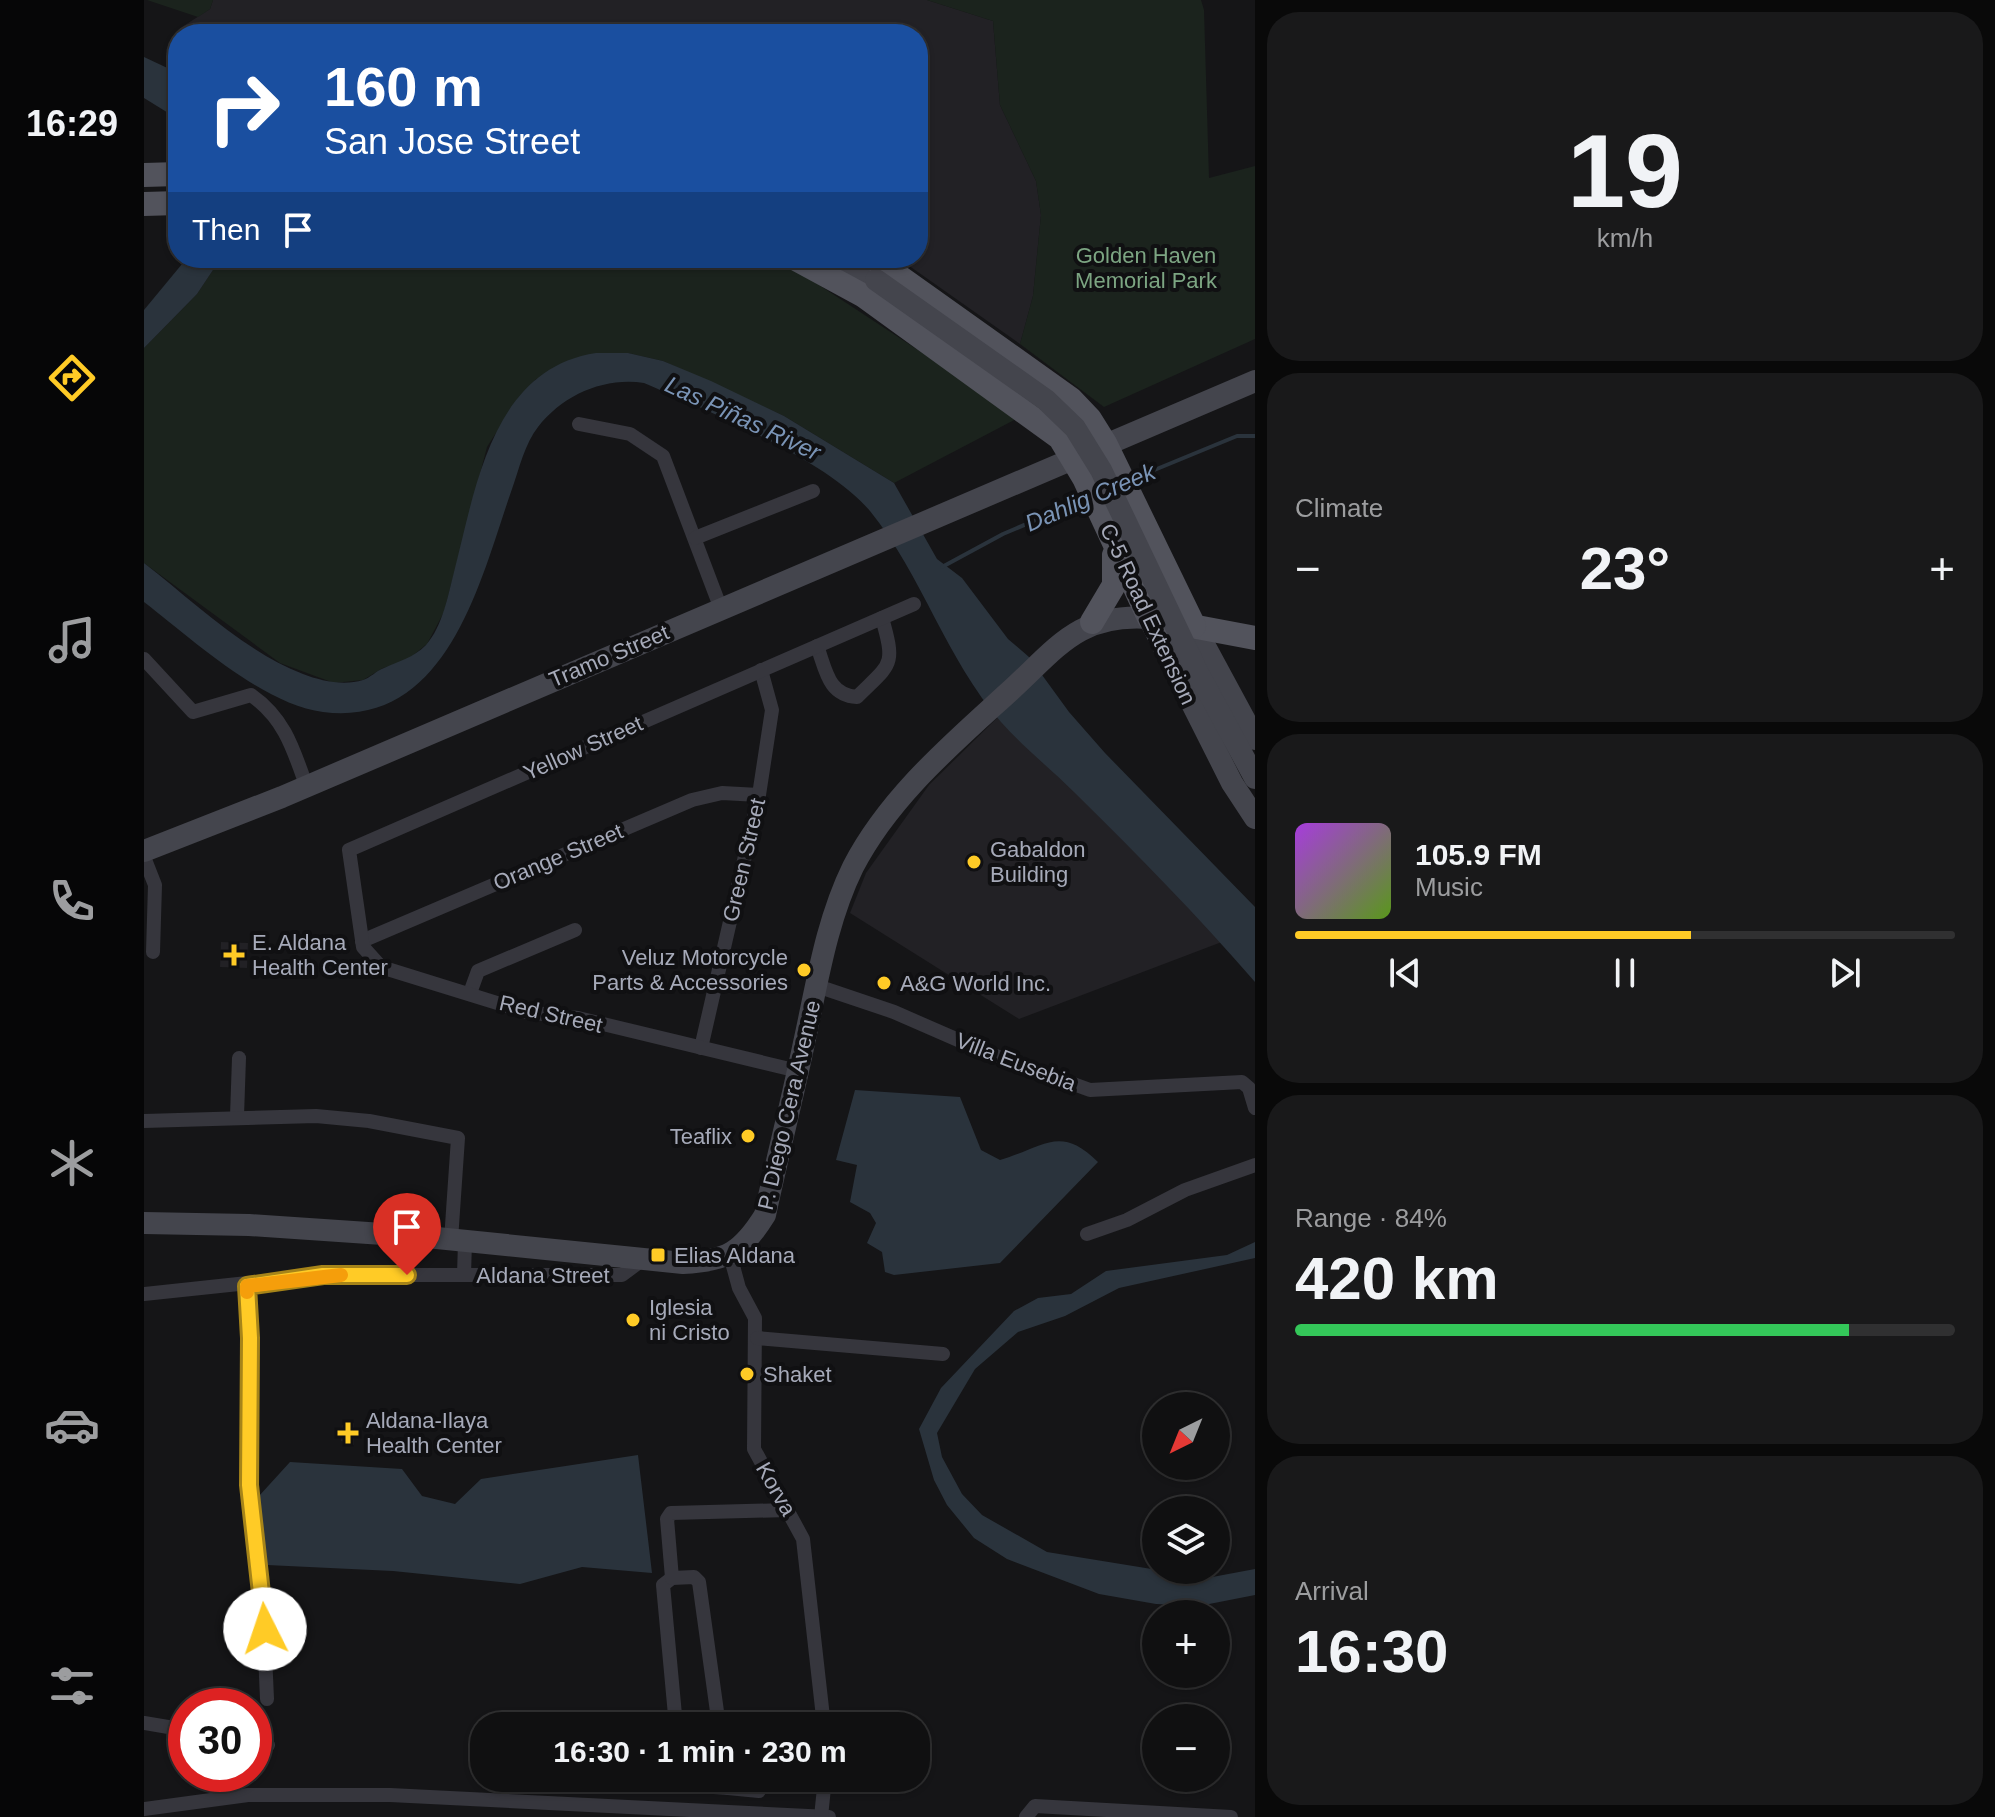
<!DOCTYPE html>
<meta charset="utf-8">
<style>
:root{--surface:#101011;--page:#19191a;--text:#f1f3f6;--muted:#9c9d9f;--line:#303031;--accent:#ffcb26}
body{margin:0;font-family:Arial,sans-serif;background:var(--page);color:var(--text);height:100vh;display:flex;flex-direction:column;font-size:30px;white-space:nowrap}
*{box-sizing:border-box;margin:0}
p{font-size:26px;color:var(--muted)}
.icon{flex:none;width:44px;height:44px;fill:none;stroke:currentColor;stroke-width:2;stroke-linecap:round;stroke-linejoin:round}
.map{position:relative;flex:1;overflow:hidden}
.sheet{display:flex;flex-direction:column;gap:12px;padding:12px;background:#090909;width:740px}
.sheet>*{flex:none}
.guide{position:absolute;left:24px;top:24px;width:760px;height:244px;border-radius:32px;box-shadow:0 2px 6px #0004,0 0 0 2px var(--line);background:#1a4fa0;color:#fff;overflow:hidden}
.needle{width:52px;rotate:223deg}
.buttons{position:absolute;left:998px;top:1392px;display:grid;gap:16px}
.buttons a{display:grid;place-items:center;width:88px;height:88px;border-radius:50%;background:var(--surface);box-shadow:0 2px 6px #0004,0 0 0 2px var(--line);font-size:40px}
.speed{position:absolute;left:24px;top:1688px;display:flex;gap:16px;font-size:40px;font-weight:700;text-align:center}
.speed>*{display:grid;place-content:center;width:104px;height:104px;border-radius:50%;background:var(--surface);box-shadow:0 2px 6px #0004,0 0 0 2px var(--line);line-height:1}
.speed .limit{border:12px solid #d22;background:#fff;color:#111}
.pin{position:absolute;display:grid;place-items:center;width:68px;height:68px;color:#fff;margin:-82px -34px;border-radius:50% 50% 50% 0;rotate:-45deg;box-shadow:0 0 8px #0007}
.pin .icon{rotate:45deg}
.me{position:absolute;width:88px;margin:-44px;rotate:356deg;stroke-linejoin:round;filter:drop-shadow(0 0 6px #0008)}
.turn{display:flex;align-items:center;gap:28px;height:168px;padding:0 24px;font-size:36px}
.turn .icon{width:104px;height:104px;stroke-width:2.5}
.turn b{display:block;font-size:56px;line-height:68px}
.then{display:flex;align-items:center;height:76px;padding:0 24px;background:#0003;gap:16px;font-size:30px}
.big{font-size:60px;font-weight:800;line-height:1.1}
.sheet .tile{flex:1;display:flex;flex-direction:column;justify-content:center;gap:12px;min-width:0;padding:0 28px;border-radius:32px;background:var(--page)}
.sheet .dial{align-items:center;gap:0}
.dial b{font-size:104px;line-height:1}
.song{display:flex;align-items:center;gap:24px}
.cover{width:96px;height:96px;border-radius:12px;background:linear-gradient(135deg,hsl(280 70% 55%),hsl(90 70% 35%))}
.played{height:8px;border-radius:4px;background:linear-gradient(90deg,var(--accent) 60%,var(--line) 60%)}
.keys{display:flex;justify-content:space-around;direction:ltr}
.heat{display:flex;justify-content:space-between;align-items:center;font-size:44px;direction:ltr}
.charge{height:12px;border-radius:6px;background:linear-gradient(90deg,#34c759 84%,var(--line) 0)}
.trip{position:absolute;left:326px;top:1712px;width:460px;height:80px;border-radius:32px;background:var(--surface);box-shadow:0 2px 6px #0004,0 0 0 2px var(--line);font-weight:800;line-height:80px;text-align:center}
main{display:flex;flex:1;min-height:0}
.tab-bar{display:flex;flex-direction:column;width:144px;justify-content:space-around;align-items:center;background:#060607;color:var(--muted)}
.tab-bar .icon{width:56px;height:56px}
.tab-bar .current{color:var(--accent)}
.tab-bar b{font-size:36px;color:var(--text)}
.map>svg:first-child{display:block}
.built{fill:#222125}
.green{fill:#1b231d}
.water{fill:#2a333c}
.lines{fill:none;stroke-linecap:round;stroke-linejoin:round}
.stream{stroke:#2a333c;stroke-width:4}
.street{stroke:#36363d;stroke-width:14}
.secondary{stroke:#44454d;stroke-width:22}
.primary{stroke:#52535c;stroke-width:24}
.secondary-bridge{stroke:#44454d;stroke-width:22}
.route-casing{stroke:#a68419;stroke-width:20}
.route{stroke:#ffcb26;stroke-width:14}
.slow{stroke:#f59e0b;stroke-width:14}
.poi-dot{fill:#ffcb26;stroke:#101012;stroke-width:3}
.labels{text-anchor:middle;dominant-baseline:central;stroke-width:8;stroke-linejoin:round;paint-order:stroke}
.park-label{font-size:22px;fill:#7ca582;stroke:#101012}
.street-label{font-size:22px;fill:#a6aab9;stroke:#101012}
.poi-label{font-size:22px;fill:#a6aab9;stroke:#101012;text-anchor:start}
.water-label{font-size:24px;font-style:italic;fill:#7a94b6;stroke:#101012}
</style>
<main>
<nav class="tab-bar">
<b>16:29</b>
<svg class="icon current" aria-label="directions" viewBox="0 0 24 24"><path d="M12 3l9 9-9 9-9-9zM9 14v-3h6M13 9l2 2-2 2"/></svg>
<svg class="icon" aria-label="music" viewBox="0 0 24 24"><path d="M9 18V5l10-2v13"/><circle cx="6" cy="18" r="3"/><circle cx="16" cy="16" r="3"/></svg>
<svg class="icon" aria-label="phone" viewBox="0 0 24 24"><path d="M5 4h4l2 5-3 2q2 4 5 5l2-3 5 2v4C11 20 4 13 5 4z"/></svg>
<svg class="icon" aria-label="climate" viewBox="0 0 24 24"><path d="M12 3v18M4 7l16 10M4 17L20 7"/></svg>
<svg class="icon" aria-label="car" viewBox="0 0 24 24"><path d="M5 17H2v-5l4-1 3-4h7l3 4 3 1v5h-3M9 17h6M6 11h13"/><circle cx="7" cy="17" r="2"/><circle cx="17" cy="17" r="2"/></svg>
<svg class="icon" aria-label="filters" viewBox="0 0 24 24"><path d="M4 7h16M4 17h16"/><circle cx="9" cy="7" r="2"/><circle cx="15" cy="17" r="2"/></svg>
</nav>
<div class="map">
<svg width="1111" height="1817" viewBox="0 0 1111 1817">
<rect width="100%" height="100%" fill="#151517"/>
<g class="built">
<polygon points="69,0 783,0 849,21 856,105 892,181 897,215 889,296 876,344 754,258 774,258 774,34 42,34 38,27 66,9"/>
<polygon points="855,716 1083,940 875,1019 706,913 722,873 785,785"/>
<polygon points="77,942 104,943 103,968 76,967"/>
<polygon points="210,1423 210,1445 197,1441 198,1425"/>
</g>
<g class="green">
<polygon points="3,0 69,0 66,9 54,17"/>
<polygon points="783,0 1057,0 1060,10 1065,178 1111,166 1111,339 960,407 876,344 889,296 897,215 892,181 856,105 849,21"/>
<polygon points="77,258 620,258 648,268 675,285 876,417 750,483 640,416 519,361 484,353 392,379 374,398 343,447 300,612 283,644 262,661 239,668 219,680 190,683 136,663 0,563 0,348 53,294"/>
</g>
<g class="water">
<polygon points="0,57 34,73 34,119 0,98"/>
<polygon points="43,258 77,258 53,294 0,348 0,310"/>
<path d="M452,353H484L519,361L567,381L640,416L750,483L793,559L818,578L864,639L885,657L925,712L961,753L1111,907V982C1054,916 993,854 931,793C907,769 879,747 857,722C802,659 778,575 726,511C684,460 562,410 500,383C460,377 419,395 394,427C381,443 375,469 368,489C337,577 305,728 179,712C118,704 48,639 0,602V563C49,601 101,652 159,674C177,681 200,686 219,680C226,678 232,671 240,668C255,661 269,658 282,645C299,626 304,595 310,572C332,487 348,369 452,353Z"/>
<path d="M711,1090L816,1097L837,1150L856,1160C900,1147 916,1124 954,1162L856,1263L750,1275L741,1272L738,1252L723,1243L732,1223L726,1213L706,1202L713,1165L692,1160Z"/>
<polygon points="1111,1242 1111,1258 975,1288 921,1316 874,1332 831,1369 793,1433 798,1457 818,1494 838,1515 903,1552 1063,1578 1111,1569 1111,1595 1055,1606 1012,1604 955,1594 863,1559 830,1538 803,1505 790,1480 775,1429 797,1388 870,1311 894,1298 927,1294 962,1271 1083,1255"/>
<polygon points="494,1455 508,1573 438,1567 376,1584 249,1571 123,1565 115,1496 146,1462 258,1469 278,1496 311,1504 337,1479"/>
</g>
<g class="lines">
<g class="stream">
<polyline points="986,480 1093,436 1111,436"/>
<polyline points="798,567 859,534 941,499"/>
</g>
<g class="street">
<polyline points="435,424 486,434 519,456 577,609"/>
<polyline points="551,538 669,491"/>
<path d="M673,646C682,670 684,695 713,697C747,663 752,667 738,618"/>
<path d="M0,659L49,712L107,695C140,718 149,748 162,785"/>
<polyline points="0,857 11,885 9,952"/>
<polyline points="218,941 548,800 578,793 615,795"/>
<polyline points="673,986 750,1012 844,1053 946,1090 1098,1082 1105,1088 1111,1108"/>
<polyline points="326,993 334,971 431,930"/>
<polyline points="557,1048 615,795 628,710 617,670"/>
<polyline points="654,1071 434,1018 382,1012 237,967 219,947 205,850 770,604"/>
<polyline points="93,1116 95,1058"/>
<polyline points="0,1121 172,1116 225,1121 314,1138 307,1240"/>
<polyline points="943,1234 983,1220 1041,1190 1111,1165"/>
<polyline points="586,1255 595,1288 611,1318 610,1449 659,1539 680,1726"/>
<polyline points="320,1275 321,1242"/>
<polyline points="103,1286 106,1338 105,1485 118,1585 123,1699"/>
<polyline points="0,1294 179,1275 478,1275 498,1260"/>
<polyline points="613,1338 799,1354"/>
<polyline points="528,1578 519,1585 532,1726"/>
<polyline points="0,1723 42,1730"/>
<polyline points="575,1726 555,1582 550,1577 528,1578 523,1519 527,1513 644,1510"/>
<polyline points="110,1743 124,1745"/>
<polyline points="537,1778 542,1785 584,1788"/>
<polyline points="582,1778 584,1788 615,1791"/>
<polyline points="0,1809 104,1795 246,1795 685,1817"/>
<polyline points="677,1817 681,1778"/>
<polyline points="882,1817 891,1806 1087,1817"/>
</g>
<g class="secondary">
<polyline points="698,258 732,280"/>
<polyline points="1050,626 1111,739"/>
<polyline points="0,851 138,797 1111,381"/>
<path d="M0,1223L105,1225L283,1237L539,1263C583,1261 598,1252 621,1215C633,1158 648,1101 660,1043C673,984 682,922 709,867C745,797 809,743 866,691C914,647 935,613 1005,618L1088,783L1111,818"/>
</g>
<g class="primary">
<polyline points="0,175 34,174"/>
<polyline points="0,204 34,203"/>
<polyline points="650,258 720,296 916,438 940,478 1005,618 1111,638"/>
<polyline points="729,258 927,399 946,419 961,443 1050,626"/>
<polyline points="948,622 970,585 970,555"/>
</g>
<polyline class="secondary-bridge" points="732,280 902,400 931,428 957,470 1054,673 1111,778"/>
</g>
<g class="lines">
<defs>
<polyline id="route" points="121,1629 105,1485 106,1338 103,1286 179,1275 263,1275"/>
</defs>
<use href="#route" class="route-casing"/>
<use href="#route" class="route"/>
<polyline class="slow" points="103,1292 103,1286 197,1275"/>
</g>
<g class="poi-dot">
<circle cx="830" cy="862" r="8"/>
<path d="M86 943h8v8h8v8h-8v8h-8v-8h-8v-8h8z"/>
<circle cx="660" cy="970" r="8"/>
<circle cx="740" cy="983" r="8"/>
<circle cx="604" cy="1136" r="8"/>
<rect x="506" y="1247" width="16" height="16" rx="4"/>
<circle cx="489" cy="1320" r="8"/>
<circle cx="603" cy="1374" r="8"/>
<path d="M200 1421h8v8h8v8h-8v8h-8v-8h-8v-8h8z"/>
</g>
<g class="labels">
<g class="park-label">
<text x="1002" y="255">Golden Haven<tspan x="1002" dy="25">Memorial Park</tspan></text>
</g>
<g class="street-label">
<text transform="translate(1004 614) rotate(65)">C-5 Road Extension</text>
<text transform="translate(465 656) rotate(-23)">Tramo Street</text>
<text transform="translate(439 748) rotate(-24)">Yellow Street</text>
<text transform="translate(414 857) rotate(-23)">Orange Street</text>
<text transform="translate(600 860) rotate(-77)">Green Street</text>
<text transform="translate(407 1014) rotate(13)">Red Street</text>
<text transform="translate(872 1062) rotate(21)">Villa Eusebia</text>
<text transform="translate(645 1105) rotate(-77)">P. Diego Cera Avenue</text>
<text x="399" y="1275">Aldana Street</text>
<text transform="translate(632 1489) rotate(60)">Korva</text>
</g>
<g class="poi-label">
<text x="846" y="849">Gabaldon<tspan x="846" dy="25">Building</tspan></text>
<text x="108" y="942">E. Aldana<tspan x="108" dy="25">Health Center</tspan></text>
<text x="644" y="957" text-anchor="end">Veluz Motorcycle<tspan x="644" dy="25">Parts &amp; Accessories</tspan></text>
<text x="756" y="983">A&amp;G World Inc.</text>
<text x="588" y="1136" text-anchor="end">Teaflix</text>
<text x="530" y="1255">Elias Aldana</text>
<text x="505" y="1307">Iglesia<tspan x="505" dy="25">ni Cristo</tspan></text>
<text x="619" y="1374">Shaket</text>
<text x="222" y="1420">Aldana-Ilaya<tspan x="222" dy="25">Health Center</tspan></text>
</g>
<g class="water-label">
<text transform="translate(599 418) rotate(25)">Las Piñas River</text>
<text transform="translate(946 497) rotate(-23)">Dahlig Creek</text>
</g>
</g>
</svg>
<div class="buttons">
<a><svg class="needle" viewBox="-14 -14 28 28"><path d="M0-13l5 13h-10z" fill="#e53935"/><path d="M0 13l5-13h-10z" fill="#9c9d9f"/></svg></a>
<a><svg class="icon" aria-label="layers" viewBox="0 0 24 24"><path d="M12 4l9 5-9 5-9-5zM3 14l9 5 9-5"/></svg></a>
<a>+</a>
<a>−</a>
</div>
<div class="speed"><div class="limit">30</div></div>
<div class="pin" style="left:263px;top:1275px;background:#d93025"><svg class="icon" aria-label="arrive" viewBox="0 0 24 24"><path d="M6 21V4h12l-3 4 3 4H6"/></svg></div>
<svg class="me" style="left:121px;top:1629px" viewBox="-20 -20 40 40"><circle r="19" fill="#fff"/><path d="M0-13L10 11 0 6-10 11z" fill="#ffcb26"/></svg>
<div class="trip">16:30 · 1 min · 230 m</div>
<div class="guide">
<div class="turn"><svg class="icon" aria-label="right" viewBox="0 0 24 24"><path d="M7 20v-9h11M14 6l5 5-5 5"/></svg><div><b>160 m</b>San Jose Street</div></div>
<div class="then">Then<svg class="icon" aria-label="arrive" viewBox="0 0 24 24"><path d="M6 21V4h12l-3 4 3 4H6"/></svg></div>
</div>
</div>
<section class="sheet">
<div class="tile dial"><b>19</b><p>km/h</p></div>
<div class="tile"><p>Climate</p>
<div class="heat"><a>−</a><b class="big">23°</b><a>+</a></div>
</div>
<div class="tile">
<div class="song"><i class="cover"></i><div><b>105.9 FM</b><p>Music</p></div></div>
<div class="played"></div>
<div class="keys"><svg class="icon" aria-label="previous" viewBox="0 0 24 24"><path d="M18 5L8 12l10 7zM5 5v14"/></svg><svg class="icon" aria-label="pause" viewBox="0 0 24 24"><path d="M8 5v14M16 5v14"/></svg><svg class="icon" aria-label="next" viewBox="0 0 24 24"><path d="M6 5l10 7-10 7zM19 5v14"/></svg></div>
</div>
<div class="tile"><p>Range · 84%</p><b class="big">420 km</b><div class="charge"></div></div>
<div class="tile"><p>Arrival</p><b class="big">16:30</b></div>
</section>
</main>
